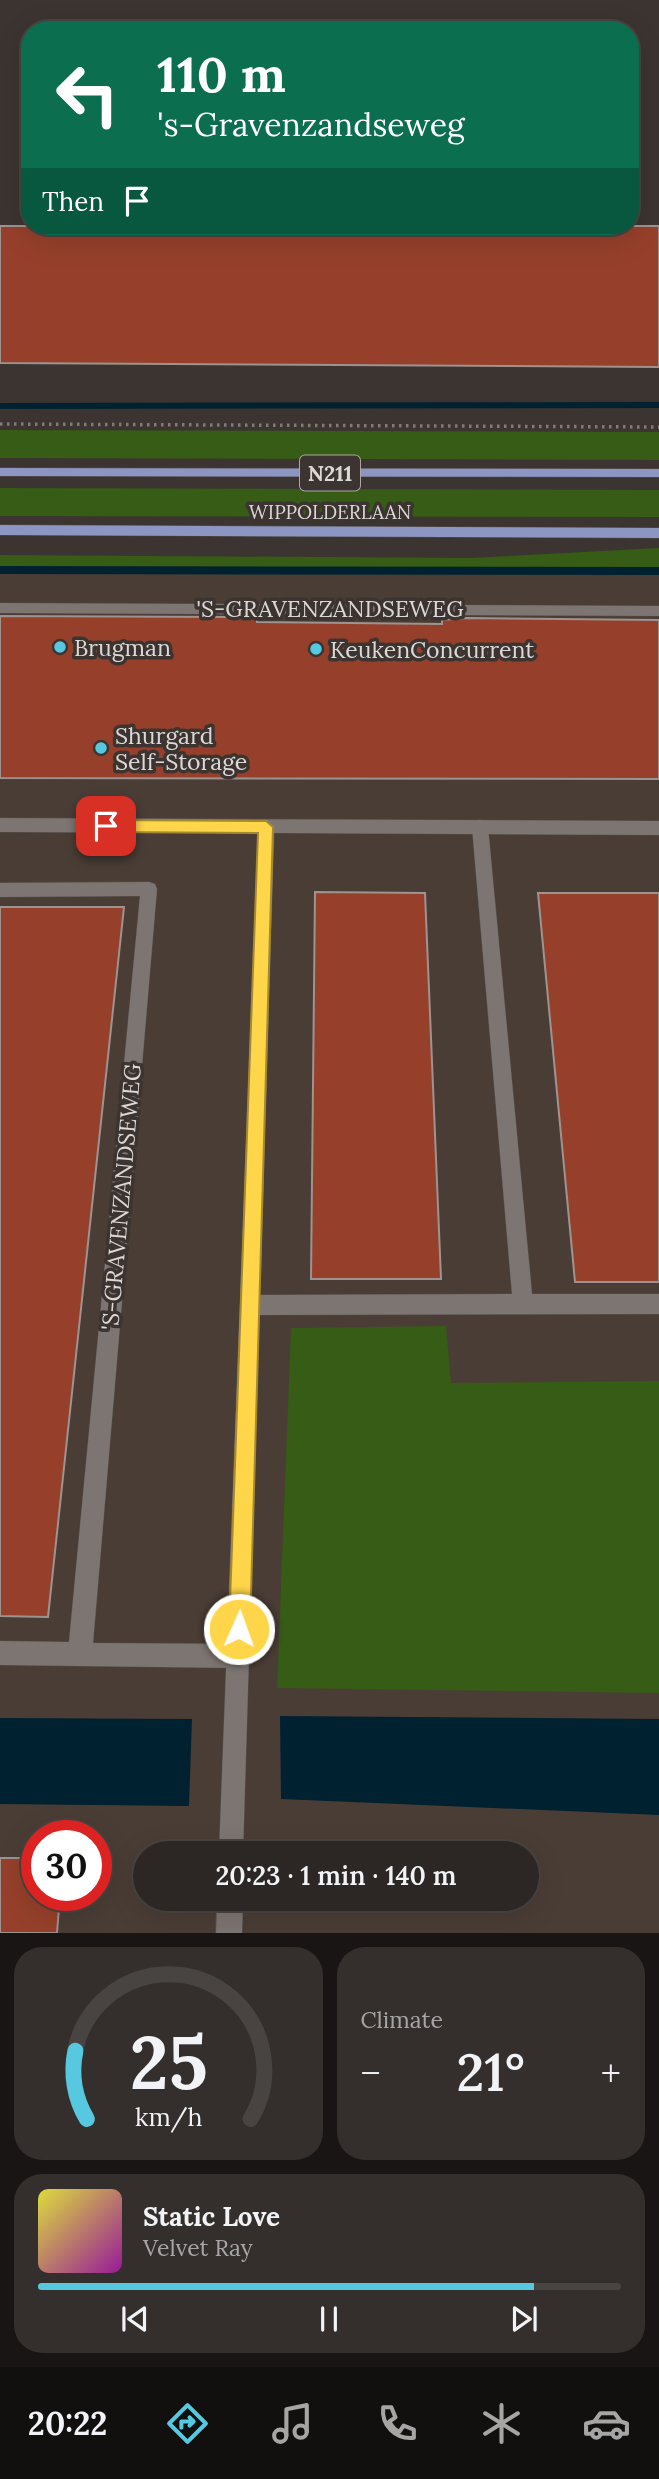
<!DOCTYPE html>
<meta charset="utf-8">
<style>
:root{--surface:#2c2724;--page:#342f2c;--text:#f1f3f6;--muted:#a6a5a6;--line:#484441;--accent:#56c9e0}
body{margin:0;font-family:Lora,serif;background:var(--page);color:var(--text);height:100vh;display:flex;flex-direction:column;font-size:26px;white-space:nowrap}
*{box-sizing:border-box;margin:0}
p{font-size:23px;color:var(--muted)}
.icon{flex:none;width:38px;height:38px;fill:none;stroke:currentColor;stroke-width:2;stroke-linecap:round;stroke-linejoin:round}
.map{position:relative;height:1933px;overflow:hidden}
.panel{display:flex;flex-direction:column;gap:14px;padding:14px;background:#181514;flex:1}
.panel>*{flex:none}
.guide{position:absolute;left:21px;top:21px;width:618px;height:214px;border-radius:28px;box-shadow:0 7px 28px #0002,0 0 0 2px var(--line);background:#0b6e4f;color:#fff;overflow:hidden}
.speed{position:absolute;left:21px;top:1820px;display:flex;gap:14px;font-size:35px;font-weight:700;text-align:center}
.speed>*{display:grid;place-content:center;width:91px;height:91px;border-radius:50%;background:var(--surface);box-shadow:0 7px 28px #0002,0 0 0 2px var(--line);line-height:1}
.speed .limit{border:10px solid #d22;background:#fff;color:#111}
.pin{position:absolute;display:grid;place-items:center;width:60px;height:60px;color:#fff;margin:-30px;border-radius:14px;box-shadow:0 4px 10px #0006}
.me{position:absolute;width:77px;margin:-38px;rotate:2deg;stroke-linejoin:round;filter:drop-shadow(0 0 5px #0008)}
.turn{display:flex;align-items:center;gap:24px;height:147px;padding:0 21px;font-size:32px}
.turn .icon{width:91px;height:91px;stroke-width:2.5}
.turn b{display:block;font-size:49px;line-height:60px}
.then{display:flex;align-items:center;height:66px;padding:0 21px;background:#0003;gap:14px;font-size:26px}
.big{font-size:52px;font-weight:600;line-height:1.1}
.panel .tile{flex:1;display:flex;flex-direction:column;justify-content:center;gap:10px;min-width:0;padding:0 24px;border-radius:28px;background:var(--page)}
.panel .dial{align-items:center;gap:0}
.dial svg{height:182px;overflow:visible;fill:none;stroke:var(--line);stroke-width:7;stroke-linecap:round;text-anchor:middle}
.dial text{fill:var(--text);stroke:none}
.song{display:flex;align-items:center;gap:21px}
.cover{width:84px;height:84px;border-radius:10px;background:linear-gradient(135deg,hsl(60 70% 55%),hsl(300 70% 35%))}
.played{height:7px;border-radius:4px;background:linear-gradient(90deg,var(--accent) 85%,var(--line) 85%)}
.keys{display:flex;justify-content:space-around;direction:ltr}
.heat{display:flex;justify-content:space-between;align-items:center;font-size:38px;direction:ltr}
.panel .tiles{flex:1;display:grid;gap:14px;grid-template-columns:1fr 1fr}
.tile:last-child{grid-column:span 2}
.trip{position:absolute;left:133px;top:1841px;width:406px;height:70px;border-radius:35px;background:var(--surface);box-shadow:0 7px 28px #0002,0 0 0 2px var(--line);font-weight:600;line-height:70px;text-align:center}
.dock{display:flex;height:112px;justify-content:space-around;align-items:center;background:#12100e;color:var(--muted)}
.dock .icon{width:49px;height:49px}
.dock .selected{color:var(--accent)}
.dock b{font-size:32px;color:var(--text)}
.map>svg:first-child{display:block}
.built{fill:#4a3d36;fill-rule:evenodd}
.green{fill:#365c15}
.water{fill:#002130}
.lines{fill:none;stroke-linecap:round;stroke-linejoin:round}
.stream{fill:#002130;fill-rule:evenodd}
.building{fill:#96402b;stroke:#9d9390;stroke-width:2}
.service-casing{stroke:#56504d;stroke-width:1}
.minor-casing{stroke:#56504d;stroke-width:1}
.primary-casing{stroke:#56504d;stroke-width:1}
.path{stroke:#817b78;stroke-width:3.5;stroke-dasharray:2.5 4.5;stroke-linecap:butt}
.service{fill:#7d7571;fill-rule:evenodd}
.minor{fill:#7d7571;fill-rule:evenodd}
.primary{fill:#8d96c3;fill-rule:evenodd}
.route{fill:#ffd54a;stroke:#a68a30;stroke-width:2}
.poi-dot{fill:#56c9e0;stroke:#3b3430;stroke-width:2.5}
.labels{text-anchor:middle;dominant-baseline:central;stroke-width:7;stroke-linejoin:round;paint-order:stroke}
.far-street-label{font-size:19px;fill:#dcd8d5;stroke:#3b3430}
.shield{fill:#3b3430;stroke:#aca7a4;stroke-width:2}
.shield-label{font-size:21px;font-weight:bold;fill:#dcd8d5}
.street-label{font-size:23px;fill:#dcd8d5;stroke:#3b3430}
.poi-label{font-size:23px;fill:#dcd8d5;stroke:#3b3430;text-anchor:start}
</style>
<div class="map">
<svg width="659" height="1933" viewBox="0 0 659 1933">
<rect width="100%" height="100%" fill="#3b3430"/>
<path class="built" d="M0,557L659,563V1933H0ZM37,1836H96V1895H37ZM145,1853H527V1899H145Z"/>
<g class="green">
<polygon points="0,430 659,432 659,460 0,458"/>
<polygon points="0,488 659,490 659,517 0,516"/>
<polygon points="659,548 659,569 0,566 0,555 471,558"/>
<polygon points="446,1326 451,1383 659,1381 659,1693 277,1688 291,1328"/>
</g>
<g class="water">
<polygon points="280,1716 659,1719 659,1815 281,1799"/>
<polygon points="0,1718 192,1719 189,1806 0,1804"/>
</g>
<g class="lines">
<g class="stream">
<polygon points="659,402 659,408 0,409 0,403"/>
<polygon points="0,566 659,567 659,575 0,574"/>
</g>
</g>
<g class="building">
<polygon points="0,226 659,226 659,367 0,363"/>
<polygon points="0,616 231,617 257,619 257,622 442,624 442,620 467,618 659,620 659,779 0,778"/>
<polygon points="315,892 425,893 441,1279 311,1279"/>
<polygon points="538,893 659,893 659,1282 575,1282"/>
<polygon points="0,907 124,907 48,1617 0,1616"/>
<polygon points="0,1858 37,1858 37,1895 60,1895 57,1933 0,1933"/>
</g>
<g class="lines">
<defs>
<g id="service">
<polygon points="0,603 659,606 659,616 0,613"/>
<polygon points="480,820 486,822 488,827 532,1294 659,1294 659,1314 250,1315 243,1312 240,1305 243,1298 250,1295 512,1294 472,827 474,822"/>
<polygon points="149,882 155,884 157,889 93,1643 238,1644 246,1648 250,1656 246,1664 238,1668 0,1665 0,1641 69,1642 140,896 0,897 0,883"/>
</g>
<g id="minor">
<polygon points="0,818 659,821 659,835 274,833 243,1853 219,1853 258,833 0,832"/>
<polygon points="217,1899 243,1899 242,1933 216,1933"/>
</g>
<g id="primary">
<polygon points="0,468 659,469 659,477 0,476"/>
<polygon points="0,525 659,528 659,538 0,535"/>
</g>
</defs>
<use href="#service" class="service-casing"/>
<use href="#minor" class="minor-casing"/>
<use href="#primary" class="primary-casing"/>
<polyline class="path" points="0,424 659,427"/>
<use href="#service" class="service"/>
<use href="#minor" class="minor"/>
<use href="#primary" class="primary"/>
</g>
<polygon class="route" points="106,820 266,821 273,827 250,1629 246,1636 239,1640 232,1636 229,1629 258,833 106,832 99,826"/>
<g class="poi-dot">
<circle cx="60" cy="647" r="7"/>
<circle cx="316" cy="649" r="7"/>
<circle cx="101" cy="748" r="7"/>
</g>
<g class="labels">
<g class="far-street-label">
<text x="330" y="512">WIPPOLDERLAAN</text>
</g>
<rect class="shield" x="300" y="455.5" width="60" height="35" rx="5"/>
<g class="shield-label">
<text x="330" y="473">N211</text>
</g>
<g class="street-label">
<text x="330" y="608">'S-GRAVENZANDSEWEG</text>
<text transform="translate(121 1197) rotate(-85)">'S-GRAVENZANDSEWEG</text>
</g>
<g class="poi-label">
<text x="74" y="647">Brugman</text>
<text x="330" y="649">KeukenConcurrent</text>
<text x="115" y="735">Shurgard<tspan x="115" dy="26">Self-Storage</tspan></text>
</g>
</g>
</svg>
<div class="speed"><div class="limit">30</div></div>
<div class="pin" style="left:106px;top:826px;background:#d93025"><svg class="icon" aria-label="arrive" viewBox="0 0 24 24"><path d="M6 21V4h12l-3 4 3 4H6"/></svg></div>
<svg class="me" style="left:239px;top:1629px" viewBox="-20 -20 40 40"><circle r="17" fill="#ffd54a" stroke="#fff" stroke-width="3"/><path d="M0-11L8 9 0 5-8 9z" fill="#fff"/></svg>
<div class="trip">20:23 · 1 min · 140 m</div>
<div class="guide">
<div class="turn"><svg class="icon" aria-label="left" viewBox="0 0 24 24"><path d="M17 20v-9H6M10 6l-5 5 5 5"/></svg><div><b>110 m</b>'s-Gravenzandseweg</div></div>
<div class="then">Then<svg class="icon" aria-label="arrive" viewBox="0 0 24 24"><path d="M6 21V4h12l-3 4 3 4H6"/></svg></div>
</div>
</div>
<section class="panel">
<div class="tiles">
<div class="tile dial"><svg viewBox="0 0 100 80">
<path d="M14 69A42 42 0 1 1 86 69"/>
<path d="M14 69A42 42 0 0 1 9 39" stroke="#56c9e0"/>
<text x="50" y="56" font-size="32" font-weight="700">25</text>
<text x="50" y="72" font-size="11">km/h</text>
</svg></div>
<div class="tile"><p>Climate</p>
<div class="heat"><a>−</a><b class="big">21°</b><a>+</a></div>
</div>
<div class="tile">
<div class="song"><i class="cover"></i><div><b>Static Love</b><p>Velvet Ray</p></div></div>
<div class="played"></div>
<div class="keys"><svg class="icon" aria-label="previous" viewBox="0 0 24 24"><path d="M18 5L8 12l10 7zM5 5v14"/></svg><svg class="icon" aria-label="pause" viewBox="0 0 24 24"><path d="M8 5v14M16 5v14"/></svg><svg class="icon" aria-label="next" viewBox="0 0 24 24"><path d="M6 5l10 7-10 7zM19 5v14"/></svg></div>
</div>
</div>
</section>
<nav class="dock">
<b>20:22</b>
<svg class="icon selected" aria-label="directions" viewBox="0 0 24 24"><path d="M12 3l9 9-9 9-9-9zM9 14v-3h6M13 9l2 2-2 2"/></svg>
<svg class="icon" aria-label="music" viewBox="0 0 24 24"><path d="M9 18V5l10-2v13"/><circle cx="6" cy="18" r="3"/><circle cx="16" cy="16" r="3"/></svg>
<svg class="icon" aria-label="phone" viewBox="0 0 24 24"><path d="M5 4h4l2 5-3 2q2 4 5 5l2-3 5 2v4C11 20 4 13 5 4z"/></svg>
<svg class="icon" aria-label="climate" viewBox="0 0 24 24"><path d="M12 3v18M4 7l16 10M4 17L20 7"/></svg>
<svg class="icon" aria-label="car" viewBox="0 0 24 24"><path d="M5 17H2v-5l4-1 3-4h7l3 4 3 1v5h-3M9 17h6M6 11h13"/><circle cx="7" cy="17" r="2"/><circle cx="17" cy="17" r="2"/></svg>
</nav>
